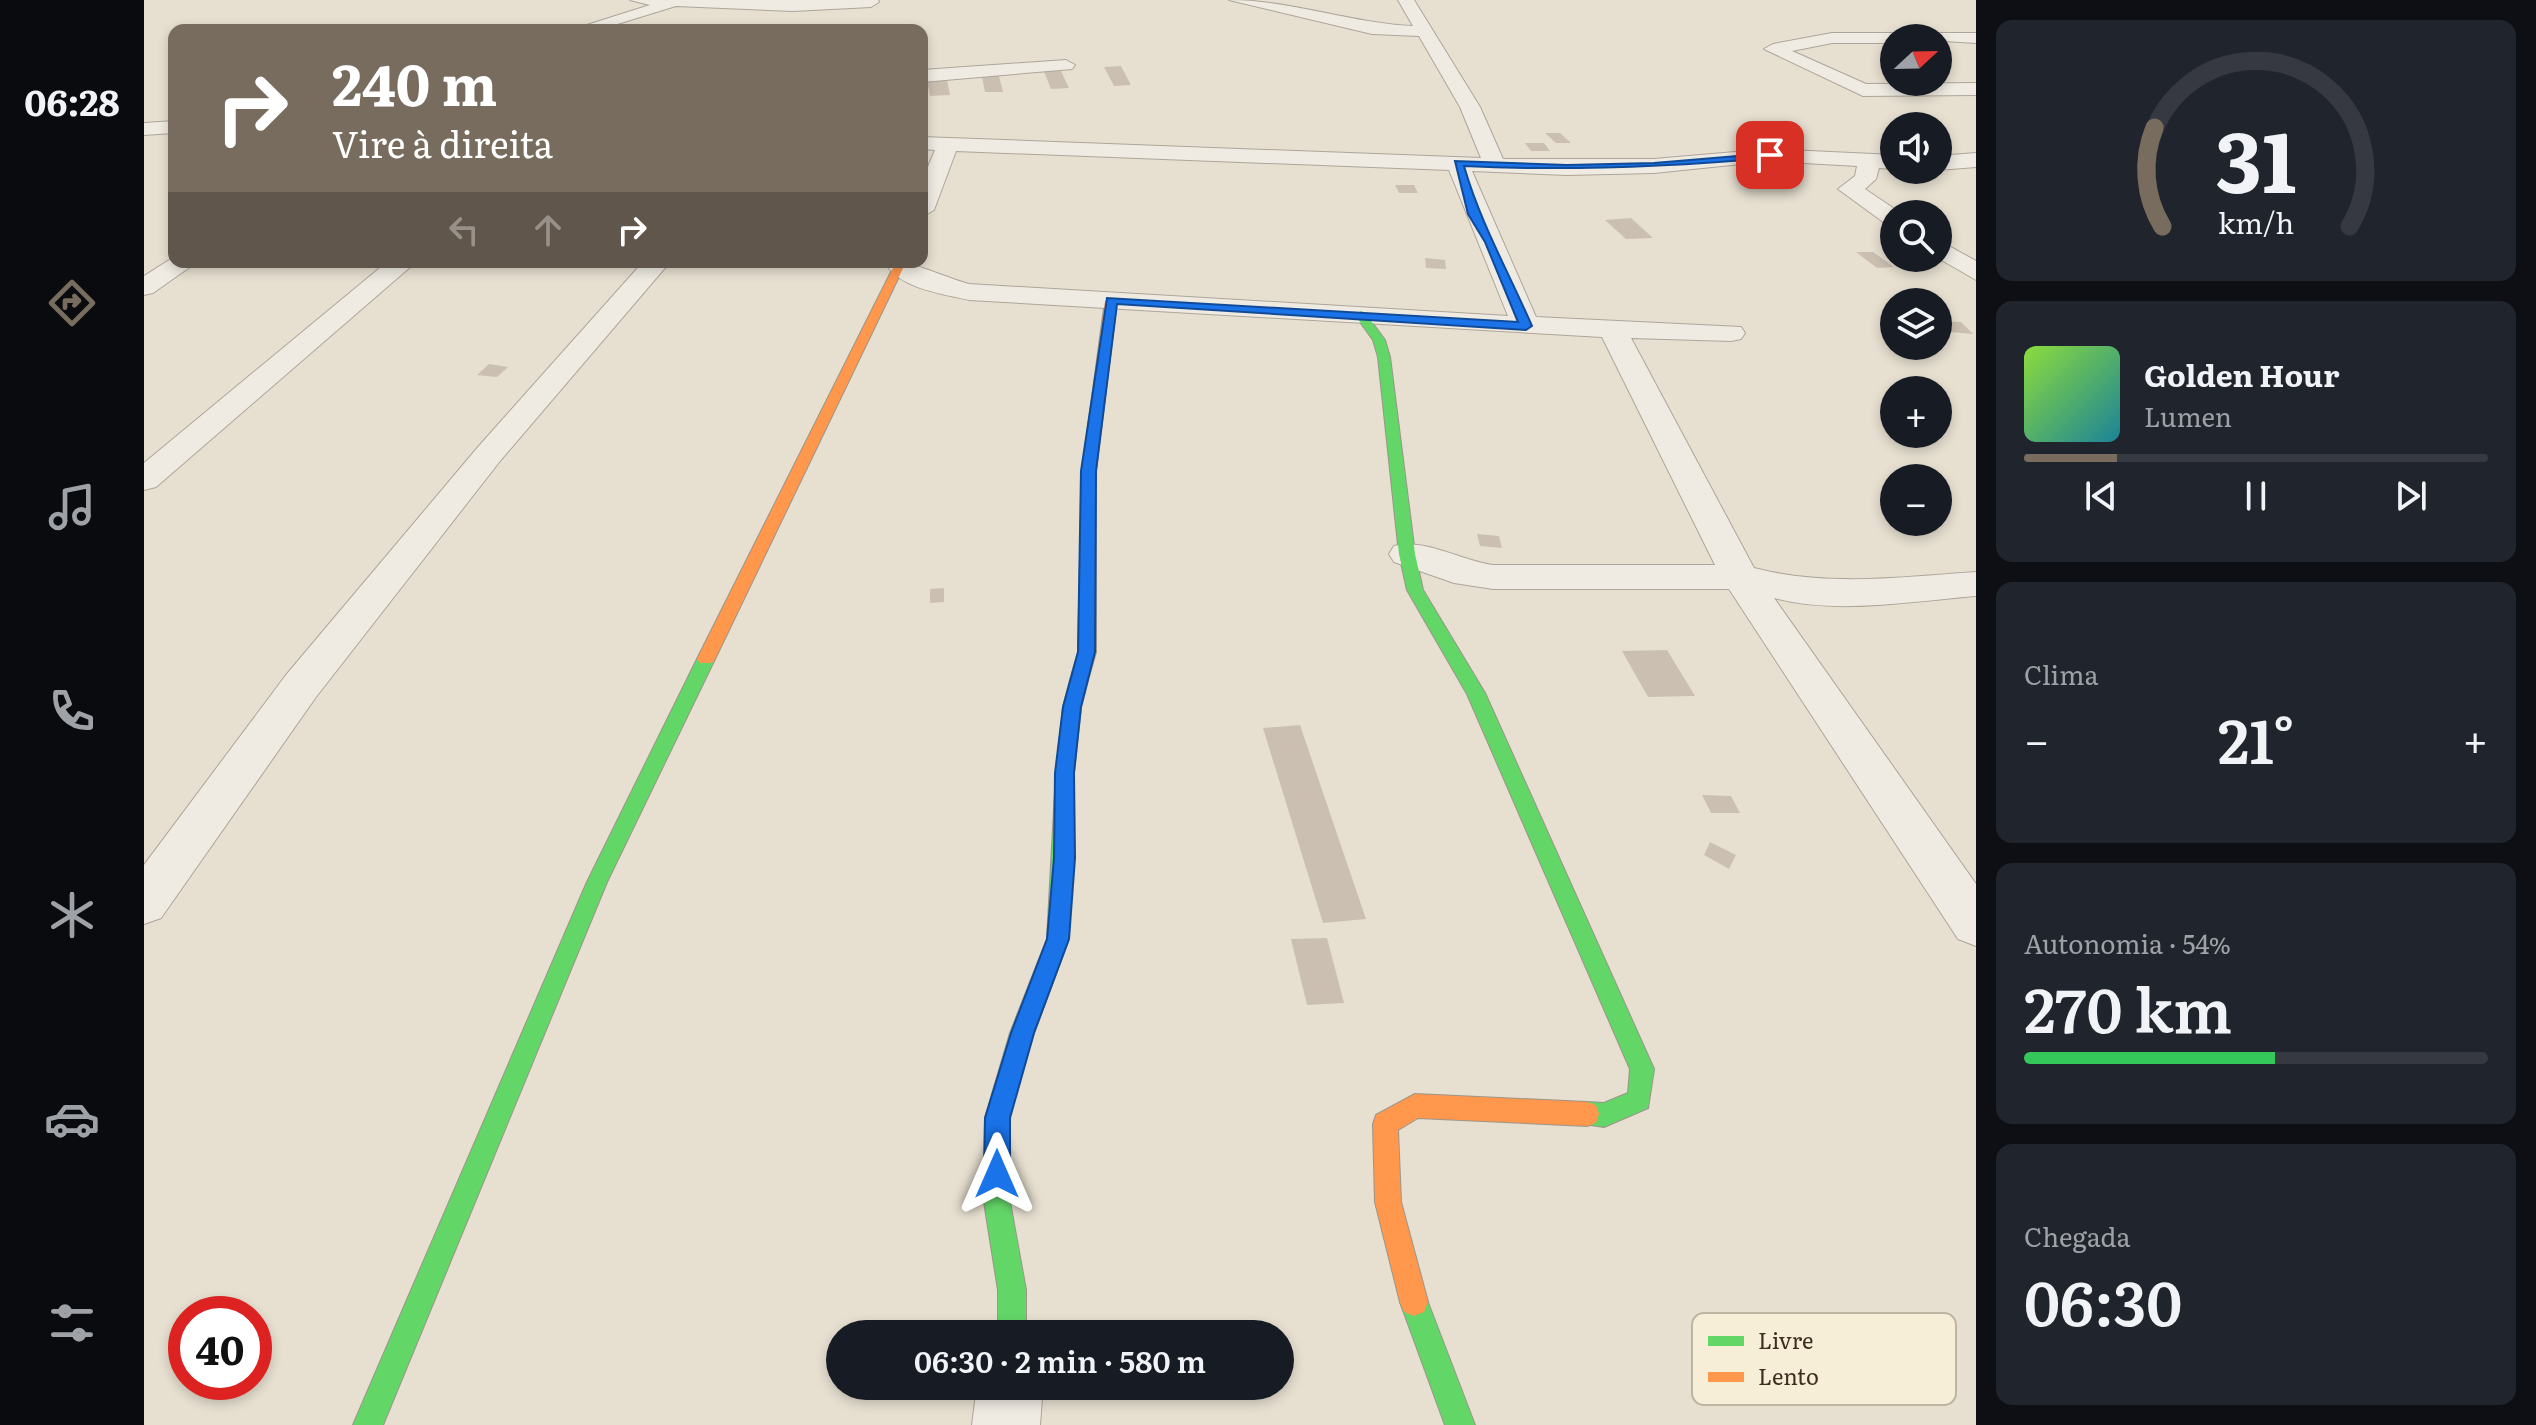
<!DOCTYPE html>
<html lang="pt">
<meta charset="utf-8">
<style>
:root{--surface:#171b24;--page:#20242c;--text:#f1f3f6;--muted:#9ea1a6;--line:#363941;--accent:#786c5e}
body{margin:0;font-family:Literata,serif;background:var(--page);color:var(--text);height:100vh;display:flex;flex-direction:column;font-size:30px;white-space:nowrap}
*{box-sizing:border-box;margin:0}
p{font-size:26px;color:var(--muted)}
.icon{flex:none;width:44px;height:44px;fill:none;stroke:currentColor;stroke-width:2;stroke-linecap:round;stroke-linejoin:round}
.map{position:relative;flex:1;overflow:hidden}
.panel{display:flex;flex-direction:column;gap:20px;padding:20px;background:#0d0f14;width:560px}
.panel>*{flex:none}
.top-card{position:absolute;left:24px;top:24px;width:760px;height:244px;border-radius:16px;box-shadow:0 4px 12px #0003;background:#786c5e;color:#fff;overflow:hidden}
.needle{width:52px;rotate:68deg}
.buttons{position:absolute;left:1736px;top:24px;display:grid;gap:16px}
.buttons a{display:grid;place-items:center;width:72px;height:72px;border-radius:50%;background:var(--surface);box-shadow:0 4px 12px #0003;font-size:40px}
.speed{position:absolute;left:24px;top:1296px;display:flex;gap:16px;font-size:40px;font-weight:700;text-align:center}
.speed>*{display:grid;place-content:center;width:104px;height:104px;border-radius:50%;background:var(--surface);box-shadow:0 4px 12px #0003;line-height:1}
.speed .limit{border:12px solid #d22;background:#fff;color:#111}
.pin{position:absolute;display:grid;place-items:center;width:68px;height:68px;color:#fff;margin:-34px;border-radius:16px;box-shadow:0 4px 12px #0006}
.me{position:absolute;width:88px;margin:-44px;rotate:0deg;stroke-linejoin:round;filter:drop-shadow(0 0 6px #0008)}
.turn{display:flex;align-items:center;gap:28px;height:168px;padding:0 32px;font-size:36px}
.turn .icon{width:104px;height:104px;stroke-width:2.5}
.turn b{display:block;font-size:56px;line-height:68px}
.lanes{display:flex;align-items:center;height:76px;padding:0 32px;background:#0003;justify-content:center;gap:40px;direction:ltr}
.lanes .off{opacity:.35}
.big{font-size:60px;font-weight:600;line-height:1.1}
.panel .card{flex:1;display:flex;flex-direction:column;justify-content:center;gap:12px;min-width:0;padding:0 28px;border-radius:16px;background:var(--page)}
.panel .dial{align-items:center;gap:0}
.dial svg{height:208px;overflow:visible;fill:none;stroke:var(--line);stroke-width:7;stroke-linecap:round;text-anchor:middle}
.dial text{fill:var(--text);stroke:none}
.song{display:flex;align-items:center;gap:24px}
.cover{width:96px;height:96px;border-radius:12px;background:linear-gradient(135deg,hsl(90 70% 55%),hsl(190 70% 35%))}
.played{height:8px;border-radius:4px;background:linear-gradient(90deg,var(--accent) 20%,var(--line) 20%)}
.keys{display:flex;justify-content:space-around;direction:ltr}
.heat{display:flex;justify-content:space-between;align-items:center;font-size:44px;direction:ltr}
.charge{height:12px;border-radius:6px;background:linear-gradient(90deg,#34c759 54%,var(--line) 0)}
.trip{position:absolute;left:682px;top:1320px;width:468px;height:80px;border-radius:40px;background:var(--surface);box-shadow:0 4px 12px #0003;font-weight:600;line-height:80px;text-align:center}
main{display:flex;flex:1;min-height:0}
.tabs{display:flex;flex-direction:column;width:144px;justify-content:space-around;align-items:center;background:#090b0e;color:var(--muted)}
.tabs .icon{width:56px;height:56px}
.tabs .selected{color:var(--accent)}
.tabs b{font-size:36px;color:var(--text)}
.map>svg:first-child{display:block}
.building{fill:#cbbfb2}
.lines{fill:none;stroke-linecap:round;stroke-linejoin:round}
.street-casing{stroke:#ada599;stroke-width:2}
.fast-casing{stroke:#9c958a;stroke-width:2}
.slow-casing{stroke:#9c958a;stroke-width:2}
.street{fill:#efebe3;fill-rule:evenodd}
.fast{fill:#63d668;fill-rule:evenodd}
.slow{fill:#ff974d;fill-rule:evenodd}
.route{fill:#1a73e8;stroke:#114b97;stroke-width:2}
.key{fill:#f7eed8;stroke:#bfb4a1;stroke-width:2}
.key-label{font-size:22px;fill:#3d2e20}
</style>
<main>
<nav class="tabs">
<b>06:28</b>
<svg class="icon selected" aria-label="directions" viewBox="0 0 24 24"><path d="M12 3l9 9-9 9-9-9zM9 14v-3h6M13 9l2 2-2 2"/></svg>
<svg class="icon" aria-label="music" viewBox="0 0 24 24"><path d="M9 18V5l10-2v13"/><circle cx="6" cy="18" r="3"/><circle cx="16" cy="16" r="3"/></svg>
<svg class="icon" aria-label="phone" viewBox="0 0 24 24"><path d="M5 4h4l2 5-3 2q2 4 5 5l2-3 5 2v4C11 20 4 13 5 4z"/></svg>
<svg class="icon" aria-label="climate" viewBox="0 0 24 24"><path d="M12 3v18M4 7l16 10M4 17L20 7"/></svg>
<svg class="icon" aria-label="car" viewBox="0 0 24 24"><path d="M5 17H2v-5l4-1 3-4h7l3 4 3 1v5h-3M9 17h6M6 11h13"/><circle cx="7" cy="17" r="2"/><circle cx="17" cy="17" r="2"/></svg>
<svg class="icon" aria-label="filters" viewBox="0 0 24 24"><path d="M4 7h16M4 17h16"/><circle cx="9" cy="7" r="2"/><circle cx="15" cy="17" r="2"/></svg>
</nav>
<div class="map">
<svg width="1832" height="1425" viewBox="0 0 1832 1425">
<rect width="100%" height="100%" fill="#e7e0d1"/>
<g class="building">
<polygon points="977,66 987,85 970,86 960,67"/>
<polygon points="899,69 916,69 925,88 907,89"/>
<polygon points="837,72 854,72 859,92 841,92"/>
<polygon points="802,75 806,95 786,96 782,76"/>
<polygon points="1401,133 1416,133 1427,143 1412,143"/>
<polygon points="1381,143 1400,143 1406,151 1387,151"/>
<polygon points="1634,177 1649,187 1629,188 1615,178"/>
<polygon points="1597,179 1611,179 1625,188 1610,189"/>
<polygon points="1251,185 1270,185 1274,193 1255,193"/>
<polygon points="1487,218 1509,238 1482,239 1461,220"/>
<polygon points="1712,252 1729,252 1750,267 1733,268"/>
<polygon points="1281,258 1301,260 1302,269 1282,268"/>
<polygon points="1796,321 1817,322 1829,334 1807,332"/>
<polygon points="345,364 364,367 353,377 333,375"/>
<polygon points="1333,534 1355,536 1358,548 1336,546"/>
<polygon points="800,588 800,602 786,603 786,589"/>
<polygon points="1523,650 1551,696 1504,697 1478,651"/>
<polygon points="1156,725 1222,919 1179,923 1119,728"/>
<polygon points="1558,795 1587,796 1596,813 1567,813"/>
<polygon points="1566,842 1592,855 1585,869 1560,855"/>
<polygon points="1183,938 1200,1003 1163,1005 1147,939"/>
</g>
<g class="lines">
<defs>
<g id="street">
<polygon points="486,0 734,0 735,2 727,7 649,11 532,6 454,30 427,30 506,5"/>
<path d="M1085,0C1147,0 1206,23 1269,26L1254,0H1270L1336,107L1359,159H1510L1626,149L1750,155V169L1735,168L1732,179L1721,189L1758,214H1750V226L1742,224L1694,189L1711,176L1713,166L1626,161L1510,173L1423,175L1328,171L1392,317L1597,327L1601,333L1597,339L1587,341L1487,338L1610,568C1682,587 1758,577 1832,572V596C1770,601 1690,615 1630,598L1832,884V946L1814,939L1585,589H1349L1310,583L1250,562L1245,554L1250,546C1280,538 1318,561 1349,565H1571L1458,337L825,300C799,294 759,289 743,266L746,262C774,262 798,277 825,284L1364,316L1305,170L812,151L790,210L778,217V181L791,150L778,149V137L1337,158L1316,107L1275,36L1228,34Z"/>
<polygon points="1688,33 1832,33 1832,43 1750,38 1750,43 1688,43 1648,51 1722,84 1832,83 1832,95 1719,96 1620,49 1629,44"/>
<polygon points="922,60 931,65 928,69 778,82 778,70"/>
<polygon points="30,121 30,133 0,135 0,123"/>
<polygon points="1832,153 1832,167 1794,170 1794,156"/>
<polygon points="1794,240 1832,261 1832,280 1794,258"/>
<polygon points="30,257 30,262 53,262 9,293 0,295 0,276"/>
<polygon points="243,262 272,262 12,487 0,490 0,463"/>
<polygon points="499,262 526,262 356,461 172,697 17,918 0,924 0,865 142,675 334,447"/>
<polygon points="833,1386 899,1386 896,1425 828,1425"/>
</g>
<g id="fast">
<polygon points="1217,311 1221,313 1241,340 1246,357 1271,554 1279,590 1341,693 1510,1069 1504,1108 1460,1127 1434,1123 1431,1114 1434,1105 1443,1102 1460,1103 1484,1093 1486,1069 1323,694 1263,590 1255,554 1234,357 1229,340 1211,315"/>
<polygon points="562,653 571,659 463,882 239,1425 209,1425 443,882 553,659"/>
<polygon points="935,674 944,680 937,707 930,773 925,939 890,1033 865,1118 866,1202 882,1290 882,1334 854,1334 854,1290 840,1202 841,1118 866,1033 903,939 912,773 919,707 926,680"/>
<polygon points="1270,1288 1280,1292 1331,1425 1301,1425 1256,1302 1260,1292"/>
</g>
<g id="slow">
<polygon points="752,262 762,262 571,659 568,663 556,663 553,659"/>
<polygon points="967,298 973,301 952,471 952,652 944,680 935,686 926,680 934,652 938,471 961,301"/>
<polygon points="1271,1094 1443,1102 1452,1105 1455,1114 1452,1123 1443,1126 1274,1118 1254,1130 1257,1202 1284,1302 1280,1312 1270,1316 1260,1312 1256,1302 1231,1202 1229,1124 1232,1115"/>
</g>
</defs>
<use href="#street" class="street-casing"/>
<use href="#fast" class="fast-casing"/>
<use href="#slow" class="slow-casing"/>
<use href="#street" class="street"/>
<use href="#fast" class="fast"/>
<use href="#slow" class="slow"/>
</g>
<path class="route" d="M1630,153L1626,158C1523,167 1423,171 1320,166C1336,222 1365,273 1388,326L1382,330L973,304L952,471L951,652L937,707L930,773L931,858L925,939L890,1033L866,1118V1174L862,1183L853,1187L844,1183L840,1174L841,1118L867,1033L903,939L910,858L911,773L919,707L934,652L937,471L963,298L1374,322L1341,242L1324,214L1311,161L1423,165L1510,163Z"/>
<rect x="1548" y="1313" width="264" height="92" rx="12" class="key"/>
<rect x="1564" y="1336" width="36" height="10" fill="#63d668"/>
<rect x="1564" y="1372" width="36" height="10" fill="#ff974d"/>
<g class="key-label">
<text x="1614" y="1349">Livre</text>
<text x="1614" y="1385">Lento</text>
</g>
</svg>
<div class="buttons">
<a><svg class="needle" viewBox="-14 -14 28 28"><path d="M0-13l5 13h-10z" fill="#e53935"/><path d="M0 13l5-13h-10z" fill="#9ea1a6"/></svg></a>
<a><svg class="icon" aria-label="sound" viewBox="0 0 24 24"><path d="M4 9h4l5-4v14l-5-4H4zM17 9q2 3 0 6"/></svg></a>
<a><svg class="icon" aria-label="search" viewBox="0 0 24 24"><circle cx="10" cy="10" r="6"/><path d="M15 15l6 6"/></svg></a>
<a><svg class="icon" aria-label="layers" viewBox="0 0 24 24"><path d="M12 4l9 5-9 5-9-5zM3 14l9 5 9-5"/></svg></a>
<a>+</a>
<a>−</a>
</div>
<div class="speed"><div class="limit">40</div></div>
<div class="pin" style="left:1626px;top:155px;background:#d93025"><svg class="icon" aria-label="arrive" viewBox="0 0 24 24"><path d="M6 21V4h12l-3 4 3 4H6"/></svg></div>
<svg class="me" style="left:853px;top:1174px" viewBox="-20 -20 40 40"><path d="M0-17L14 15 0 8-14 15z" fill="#1a73e8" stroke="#fff" stroke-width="4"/></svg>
<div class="trip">06:30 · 2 min · 580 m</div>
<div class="top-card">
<div class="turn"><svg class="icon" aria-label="right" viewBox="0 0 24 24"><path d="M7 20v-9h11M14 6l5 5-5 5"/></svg><div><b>240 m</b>Vire à direita</div></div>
<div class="lanes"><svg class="icon off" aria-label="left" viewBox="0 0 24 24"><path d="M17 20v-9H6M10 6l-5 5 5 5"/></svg><svg class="icon off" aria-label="ahead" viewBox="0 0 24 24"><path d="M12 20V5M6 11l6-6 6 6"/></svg><svg class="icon" aria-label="right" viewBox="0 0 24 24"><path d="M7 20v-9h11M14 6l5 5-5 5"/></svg></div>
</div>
</div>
<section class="panel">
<div class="card dial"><svg viewBox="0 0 100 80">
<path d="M14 69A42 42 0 1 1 86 69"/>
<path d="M14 69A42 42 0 0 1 11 31" stroke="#786c5e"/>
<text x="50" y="56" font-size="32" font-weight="700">31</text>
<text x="50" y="72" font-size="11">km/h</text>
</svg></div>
<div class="card">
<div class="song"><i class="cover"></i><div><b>Golden Hour</b><p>Lumen</p></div></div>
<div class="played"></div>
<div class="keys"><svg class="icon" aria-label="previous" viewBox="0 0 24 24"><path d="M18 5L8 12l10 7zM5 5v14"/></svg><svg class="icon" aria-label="pause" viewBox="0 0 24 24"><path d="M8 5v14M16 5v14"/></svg><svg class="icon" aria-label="next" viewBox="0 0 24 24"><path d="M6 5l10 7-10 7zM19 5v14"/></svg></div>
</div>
<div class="card"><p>Clima</p>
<div class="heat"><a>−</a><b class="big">21°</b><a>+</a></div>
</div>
<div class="card"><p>Autonomia · 54%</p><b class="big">270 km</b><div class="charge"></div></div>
<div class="card"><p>Chegada</p><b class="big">06:30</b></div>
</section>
</main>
